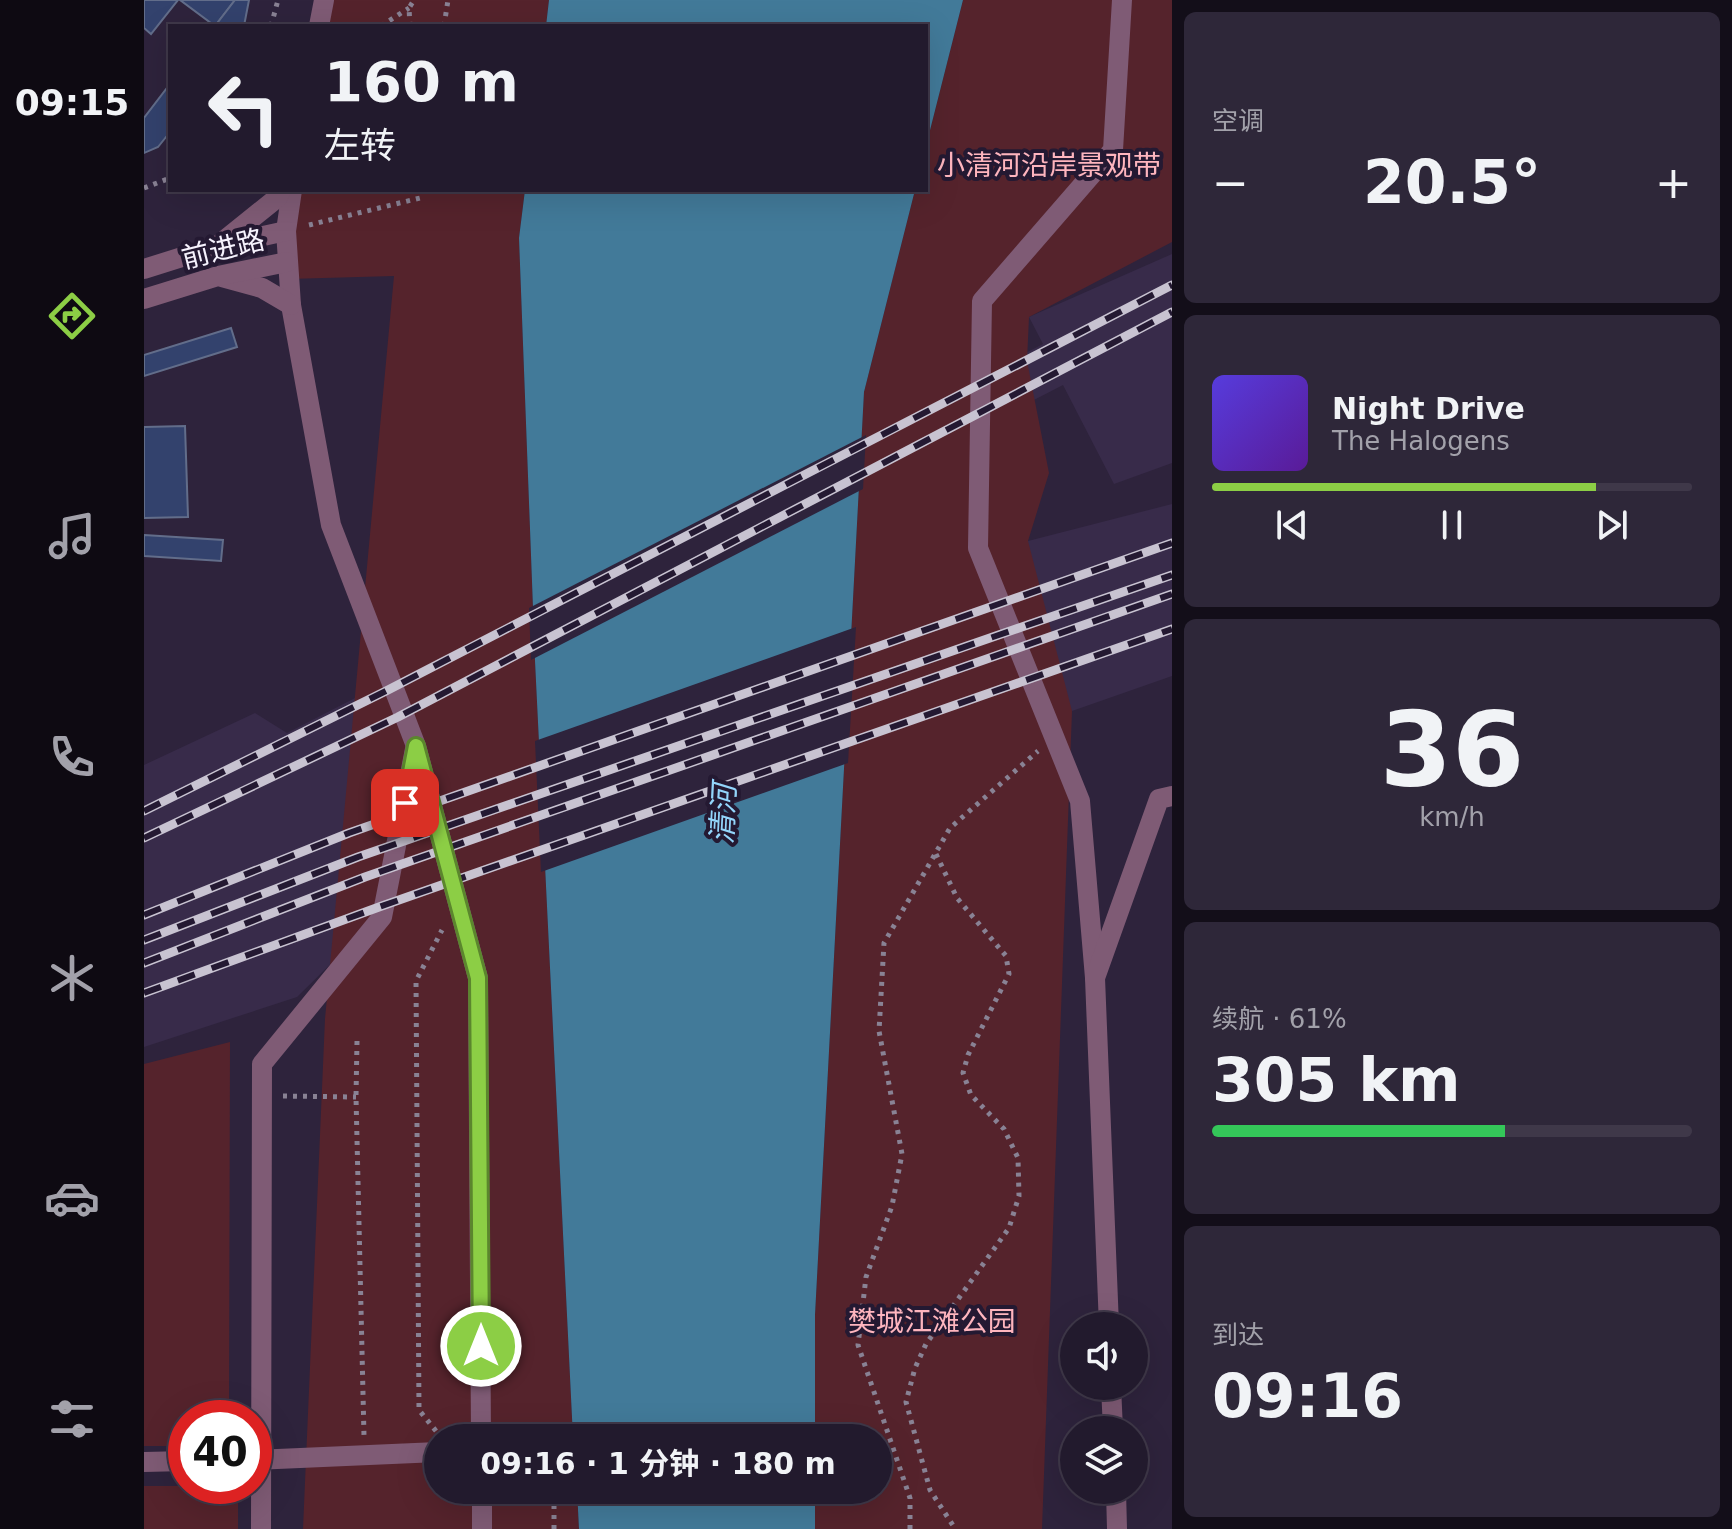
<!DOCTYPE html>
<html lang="zh">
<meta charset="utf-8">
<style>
:root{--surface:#221a2d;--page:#2e2739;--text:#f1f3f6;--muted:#a2a1aa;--line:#3f3849;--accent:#8cce45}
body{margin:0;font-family:"DejaVu Sans","Noto Sans SC",sans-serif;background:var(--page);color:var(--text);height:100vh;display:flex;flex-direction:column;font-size:30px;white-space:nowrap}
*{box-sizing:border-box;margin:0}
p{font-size:26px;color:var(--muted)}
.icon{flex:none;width:44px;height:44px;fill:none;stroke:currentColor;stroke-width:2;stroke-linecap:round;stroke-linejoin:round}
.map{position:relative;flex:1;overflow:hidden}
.drawer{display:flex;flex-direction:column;gap:12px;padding:12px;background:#130e19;width:560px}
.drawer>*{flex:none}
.hud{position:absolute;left:24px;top:24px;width:760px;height:168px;border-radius:0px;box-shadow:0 8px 32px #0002,0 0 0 2px var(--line);background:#221a2d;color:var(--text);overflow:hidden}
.controls{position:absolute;left:916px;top:1312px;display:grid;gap:16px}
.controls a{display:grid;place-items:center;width:88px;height:88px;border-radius:50%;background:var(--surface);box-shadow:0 8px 32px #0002,0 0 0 2px var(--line);font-size:40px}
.speed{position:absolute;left:24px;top:1400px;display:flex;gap:16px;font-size:40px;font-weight:700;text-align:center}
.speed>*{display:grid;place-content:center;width:104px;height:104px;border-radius:50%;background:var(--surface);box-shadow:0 8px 32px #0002,0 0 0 2px var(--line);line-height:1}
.speed .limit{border:12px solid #d22;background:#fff;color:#111}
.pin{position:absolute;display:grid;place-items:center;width:68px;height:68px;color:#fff;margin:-34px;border-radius:16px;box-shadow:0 4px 12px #0006}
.me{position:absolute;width:88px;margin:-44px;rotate:0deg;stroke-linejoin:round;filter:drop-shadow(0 0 6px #0008)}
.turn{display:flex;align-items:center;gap:28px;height:168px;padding:0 24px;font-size:36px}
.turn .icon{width:104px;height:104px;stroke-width:2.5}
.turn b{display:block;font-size:56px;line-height:68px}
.big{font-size:60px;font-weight:700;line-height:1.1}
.drawer .tile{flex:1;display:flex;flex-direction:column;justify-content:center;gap:12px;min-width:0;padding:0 28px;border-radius:12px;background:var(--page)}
.drawer .dial{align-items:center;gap:0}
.dial b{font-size:104px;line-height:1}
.song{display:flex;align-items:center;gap:24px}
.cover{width:96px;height:96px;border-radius:12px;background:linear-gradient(135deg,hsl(250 70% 55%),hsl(270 70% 35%))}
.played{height:8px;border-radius:4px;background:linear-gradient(90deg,var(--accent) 80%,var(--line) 80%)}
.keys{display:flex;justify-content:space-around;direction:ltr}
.heat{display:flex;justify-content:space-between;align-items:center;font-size:44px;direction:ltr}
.charge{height:12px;border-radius:6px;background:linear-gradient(90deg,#34c759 61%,var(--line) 0)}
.trip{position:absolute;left:280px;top:1424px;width:468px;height:80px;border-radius:40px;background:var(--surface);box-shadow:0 8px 32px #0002,0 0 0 2px var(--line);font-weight:700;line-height:80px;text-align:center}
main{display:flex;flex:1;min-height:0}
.tab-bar{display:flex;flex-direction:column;width:144px;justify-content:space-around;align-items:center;background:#0e0a12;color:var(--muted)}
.tab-bar .icon{width:56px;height:56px}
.tab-bar .active{color:var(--accent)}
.tab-bar b{font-size:36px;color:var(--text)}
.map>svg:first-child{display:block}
.built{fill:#382b4a}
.green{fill:#55232c}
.water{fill:#427a99}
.pier{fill:#2e233c}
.building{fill:#33426d;stroke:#626d8a;stroke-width:2}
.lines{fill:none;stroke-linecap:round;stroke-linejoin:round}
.path{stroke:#898294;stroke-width:5;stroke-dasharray:4 6;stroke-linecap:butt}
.minor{stroke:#7f5b75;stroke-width:20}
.rail-casing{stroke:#c8c3d1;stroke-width:9}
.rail{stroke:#241932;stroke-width:6;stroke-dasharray:18;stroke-linecap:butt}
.route-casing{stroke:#5b862d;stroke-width:20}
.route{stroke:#8cce45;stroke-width:14}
.labels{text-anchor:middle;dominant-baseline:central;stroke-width:8;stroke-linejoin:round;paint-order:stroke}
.park-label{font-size:28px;fill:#feb5be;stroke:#241932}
.street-label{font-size:28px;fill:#f6f2fd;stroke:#241932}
.water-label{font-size:30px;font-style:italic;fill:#93d5fb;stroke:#241932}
</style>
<main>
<nav class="tab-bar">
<b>09:15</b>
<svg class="icon active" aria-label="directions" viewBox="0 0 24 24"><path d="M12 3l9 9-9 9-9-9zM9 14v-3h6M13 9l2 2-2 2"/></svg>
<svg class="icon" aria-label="music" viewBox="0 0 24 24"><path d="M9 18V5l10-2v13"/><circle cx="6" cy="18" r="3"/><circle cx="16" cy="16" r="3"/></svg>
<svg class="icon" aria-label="phone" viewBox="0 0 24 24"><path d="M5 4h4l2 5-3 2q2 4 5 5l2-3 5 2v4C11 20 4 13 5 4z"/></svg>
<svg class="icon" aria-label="climate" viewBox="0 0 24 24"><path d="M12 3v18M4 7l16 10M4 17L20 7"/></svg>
<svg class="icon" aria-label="car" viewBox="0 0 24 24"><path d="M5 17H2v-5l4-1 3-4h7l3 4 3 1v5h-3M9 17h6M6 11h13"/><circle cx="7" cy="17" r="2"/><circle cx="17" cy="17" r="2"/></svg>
<svg class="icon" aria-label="filters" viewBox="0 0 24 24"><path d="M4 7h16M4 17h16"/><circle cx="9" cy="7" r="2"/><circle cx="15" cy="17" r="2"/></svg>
</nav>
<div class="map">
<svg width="1028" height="1529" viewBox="0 0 1028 1529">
<rect width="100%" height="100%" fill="#2e233c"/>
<polygon class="built" points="1028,254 1028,463 970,484 919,385 222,745 239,796 863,573 884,541 1028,504 1028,676 928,711 904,693 216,935 153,997 0,1047 0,765 111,713 143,733 899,344 885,317"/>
<g class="green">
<polygon points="180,0 405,0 402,26 175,26"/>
<polygon points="819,0 1028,0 1028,242 885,317 883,361 905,473 884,541 928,711 898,1529 671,1529 671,1490 734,1490 734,1438 671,1438 671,1315 720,392 771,190 782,190 782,146"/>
<polygon points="148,190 381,190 375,238 391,661 429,1438 294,1438 294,1490 433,1490 435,1529 159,1529 181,1019 250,276 144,279"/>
<polygon points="86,1042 85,1418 42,1418 42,1446 0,1446 0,1064"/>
<rect x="0" y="1486" width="94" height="43"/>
</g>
<g class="water">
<polygon points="405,0 819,0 782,146 782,26 402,26"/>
<polygon points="381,190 771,190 720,392 671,1315 671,1438 429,1438 391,661 375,238"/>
<polygon points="433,1490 671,1490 671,1529 435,1529"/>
</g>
<g class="pier">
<polygon points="722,435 719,489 387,660 385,608"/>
<polygon points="712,627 704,763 397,872 391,741"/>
</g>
<g class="building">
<polygon points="0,0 34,0 7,34 0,28"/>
<polygon points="36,0 91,0 71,26"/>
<polygon points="91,0 105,0 100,26 71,26"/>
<polygon points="26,84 26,132 14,147 0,153 0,118"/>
<polygon points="87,328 93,347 0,376 0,355"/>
<polygon points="41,426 44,517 0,518 0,427"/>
<polygon points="0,535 79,540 77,561 0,556"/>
</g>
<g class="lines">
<g class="path">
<polyline points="127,26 134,0"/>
<polyline points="237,26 265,8"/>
<polyline points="266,26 265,8 270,0"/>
<polyline points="300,26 304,0"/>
<polyline points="0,188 26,178"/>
<polyline points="165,225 276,198 277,190"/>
<polyline points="792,854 813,898 862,956 865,974 824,1055 819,1073 827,1095 860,1129 874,1158 875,1196 865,1228 782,1344 771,1368 762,1402 786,1490 810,1527"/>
<polyline points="213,1041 212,1097 220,1436"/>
<polyline points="139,1096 212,1097"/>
<polyline points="292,1431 275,1410 272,981 298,930"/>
<polyline points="410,1529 410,1490"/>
<polyline points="766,1529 766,1498 714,1345 722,1277 748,1206 758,1154 735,1031 740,943 806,828 894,751"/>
</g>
<g class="minor">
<polyline points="175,26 180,0"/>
<polyline points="148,190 142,231 147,305 187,525 272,746 334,978 337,1438"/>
<polyline points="77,243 133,198 137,190"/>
<polyline points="0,269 73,246 142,231"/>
<polyline points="78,277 118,288 147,305"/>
<polyline points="0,299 74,276 143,262"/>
<polyline points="951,978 936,801 834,548 838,301 969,150 978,0"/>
<polyline points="965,1326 951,978 1015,799 1028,796"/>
<polyline points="967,1386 969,1430"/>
<polyline points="110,1460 294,1452"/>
<polyline points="0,1462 42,1461"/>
<polyline points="338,1490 338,1529"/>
<polyline points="972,1490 973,1529"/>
<polyline points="117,1529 118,1064 238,917 271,749"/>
</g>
<defs>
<g id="rail">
<polyline points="0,811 244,690 1028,285"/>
<polyline points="0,838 254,717 1028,312"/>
<polyline points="0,915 205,833 1028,543"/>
<polyline points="0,940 214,857 1028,575"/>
<polyline points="0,963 221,877 1028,594"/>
<polyline points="0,993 235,907 1028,629"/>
</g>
</defs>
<use href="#rail" class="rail-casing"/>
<use href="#rail" class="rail"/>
</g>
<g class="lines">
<defs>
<polyline id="route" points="261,803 272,746 334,978 337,1346"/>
</defs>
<use href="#route" class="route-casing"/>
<use href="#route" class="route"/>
</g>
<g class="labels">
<g class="park-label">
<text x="905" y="165">小清河沿岸景观带</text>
<text x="788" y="1321">樊城江滩公园</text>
</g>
<g class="street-label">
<text transform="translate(79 249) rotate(-14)">前进路</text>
</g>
<g class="water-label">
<text transform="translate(579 814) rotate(-87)">清河</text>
</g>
</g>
</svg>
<div class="controls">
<a><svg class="icon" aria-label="sound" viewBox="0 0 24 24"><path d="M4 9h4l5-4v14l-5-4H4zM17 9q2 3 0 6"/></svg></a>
<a><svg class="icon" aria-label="layers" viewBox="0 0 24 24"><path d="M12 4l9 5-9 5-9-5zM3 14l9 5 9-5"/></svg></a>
</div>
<div class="speed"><div class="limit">40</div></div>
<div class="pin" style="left:261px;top:803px;background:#d93025"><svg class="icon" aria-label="arrive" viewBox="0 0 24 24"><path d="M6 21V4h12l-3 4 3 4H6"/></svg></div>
<svg class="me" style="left:337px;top:1346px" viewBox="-20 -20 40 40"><circle r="17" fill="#8cce45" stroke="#fff" stroke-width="3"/><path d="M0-11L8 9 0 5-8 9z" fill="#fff"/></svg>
<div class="trip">09:16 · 1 分钟 · 180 m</div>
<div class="hud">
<div class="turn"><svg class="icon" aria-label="left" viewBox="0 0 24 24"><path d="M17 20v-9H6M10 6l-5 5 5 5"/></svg><div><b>160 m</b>左转</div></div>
</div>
</div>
<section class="drawer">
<div class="tile"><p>空调</p>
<div class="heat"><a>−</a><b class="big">20.5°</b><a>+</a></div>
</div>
<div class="tile">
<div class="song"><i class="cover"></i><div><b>Night Drive</b><p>The Halogens</p></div></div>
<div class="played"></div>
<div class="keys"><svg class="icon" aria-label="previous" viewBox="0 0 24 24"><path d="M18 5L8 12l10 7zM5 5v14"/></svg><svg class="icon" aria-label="pause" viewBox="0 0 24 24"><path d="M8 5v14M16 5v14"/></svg><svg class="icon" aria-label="next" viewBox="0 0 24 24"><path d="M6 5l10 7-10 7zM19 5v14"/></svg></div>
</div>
<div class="tile dial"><b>36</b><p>km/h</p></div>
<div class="tile"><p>续航 · 61%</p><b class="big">305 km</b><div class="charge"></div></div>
<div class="tile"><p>到达</p><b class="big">09:16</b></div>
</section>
</main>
